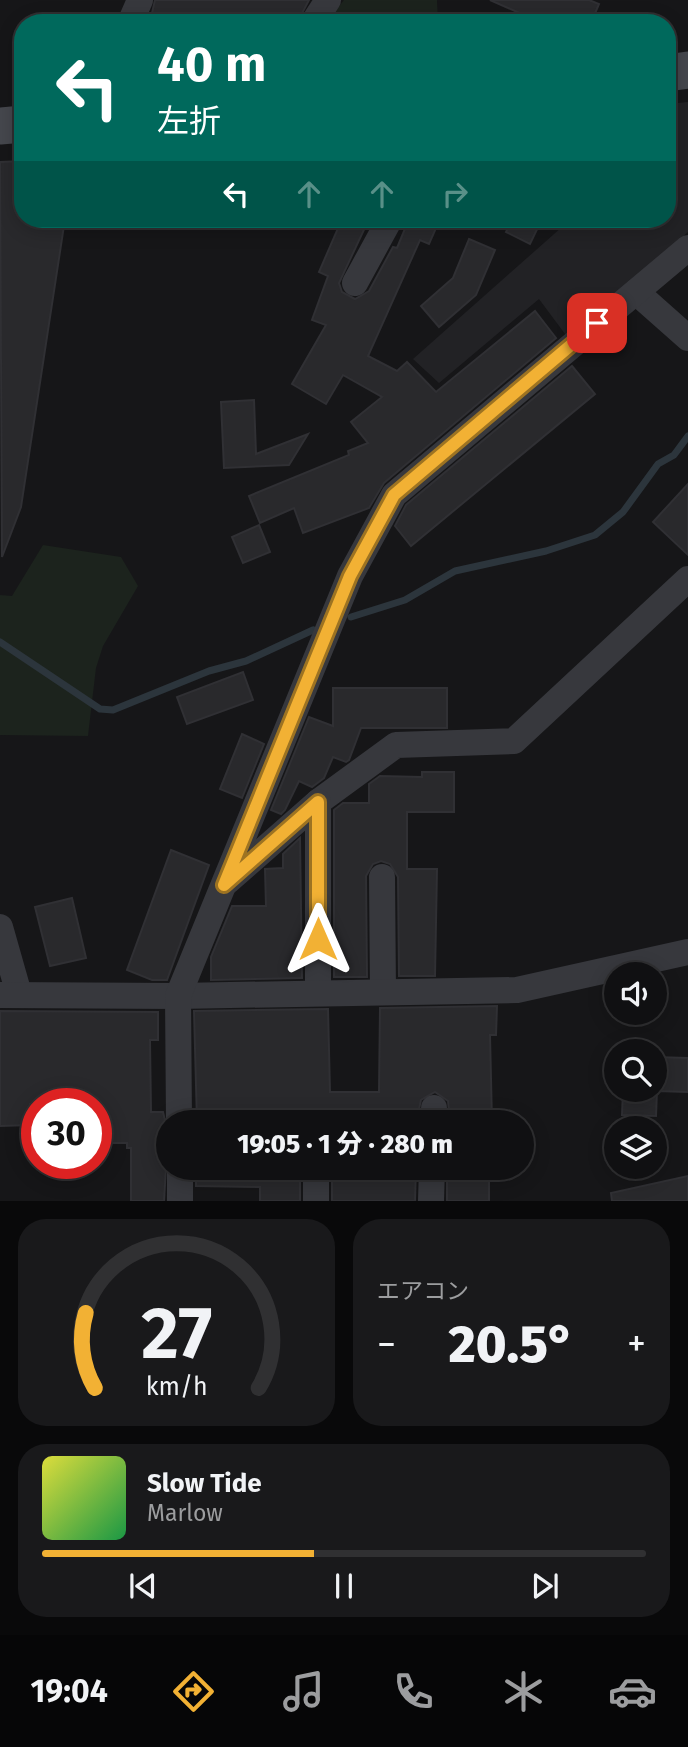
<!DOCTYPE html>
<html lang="ja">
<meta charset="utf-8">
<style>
:root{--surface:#101012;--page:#19191b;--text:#f1f3f6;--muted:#9c9d9f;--line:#303032;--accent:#f2b134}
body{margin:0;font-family:"Fira Sans","Noto Sans JP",sans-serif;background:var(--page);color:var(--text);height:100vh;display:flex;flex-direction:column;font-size:26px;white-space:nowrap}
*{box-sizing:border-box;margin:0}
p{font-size:23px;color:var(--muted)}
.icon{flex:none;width:38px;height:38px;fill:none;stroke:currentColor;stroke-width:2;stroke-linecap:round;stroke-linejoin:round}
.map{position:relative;height:1201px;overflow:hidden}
.side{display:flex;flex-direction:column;gap:18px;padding:18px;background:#09090a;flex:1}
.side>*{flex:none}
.banner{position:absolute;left:14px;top:14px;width:662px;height:214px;border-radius:28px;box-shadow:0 4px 18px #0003,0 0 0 2px var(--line);background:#00695c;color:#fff;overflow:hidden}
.fabs{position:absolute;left:604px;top:962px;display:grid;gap:14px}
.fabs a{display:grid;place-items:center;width:63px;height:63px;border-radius:50%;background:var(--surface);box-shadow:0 4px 18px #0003,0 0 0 2px var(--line);font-size:35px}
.speed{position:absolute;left:21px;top:1088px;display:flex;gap:14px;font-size:35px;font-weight:700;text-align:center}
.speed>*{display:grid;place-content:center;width:91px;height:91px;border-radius:50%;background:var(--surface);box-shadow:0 4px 18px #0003,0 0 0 2px var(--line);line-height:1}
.speed .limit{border:10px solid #d22;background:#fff;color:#111}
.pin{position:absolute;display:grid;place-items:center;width:60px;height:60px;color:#fff;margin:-30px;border-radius:14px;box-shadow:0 4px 10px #0006}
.me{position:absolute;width:77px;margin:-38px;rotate:0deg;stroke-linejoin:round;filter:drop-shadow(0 0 5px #0008)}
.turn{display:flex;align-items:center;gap:24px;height:147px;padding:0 28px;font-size:32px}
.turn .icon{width:91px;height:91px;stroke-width:2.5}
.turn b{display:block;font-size:49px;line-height:60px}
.lanes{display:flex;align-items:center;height:66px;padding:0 28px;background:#0003;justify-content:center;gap:35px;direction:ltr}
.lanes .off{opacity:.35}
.big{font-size:52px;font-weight:800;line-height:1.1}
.side .widget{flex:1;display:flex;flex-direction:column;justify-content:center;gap:10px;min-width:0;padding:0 24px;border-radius:28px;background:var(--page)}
.side .dial{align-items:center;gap:0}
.dial svg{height:182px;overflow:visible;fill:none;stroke:var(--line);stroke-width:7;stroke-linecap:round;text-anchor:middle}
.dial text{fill:var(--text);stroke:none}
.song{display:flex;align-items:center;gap:21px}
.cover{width:84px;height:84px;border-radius:10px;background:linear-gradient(135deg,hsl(60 70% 55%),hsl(140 70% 35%))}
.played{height:7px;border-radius:4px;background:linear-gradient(90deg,var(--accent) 45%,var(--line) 45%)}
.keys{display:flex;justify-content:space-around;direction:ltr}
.heat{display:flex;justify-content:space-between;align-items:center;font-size:38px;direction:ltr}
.side .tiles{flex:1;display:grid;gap:18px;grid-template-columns:1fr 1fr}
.widget:last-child{grid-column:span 2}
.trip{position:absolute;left:156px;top:1110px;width:378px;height:70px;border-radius:35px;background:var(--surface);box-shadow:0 4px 18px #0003,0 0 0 2px var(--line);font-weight:800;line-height:70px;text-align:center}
.menu{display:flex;height:112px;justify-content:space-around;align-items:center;background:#060607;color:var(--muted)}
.menu .icon{width:49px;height:49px}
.menu .on{color:var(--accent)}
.menu b{font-size:32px;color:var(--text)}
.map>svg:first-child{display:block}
.built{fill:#222225}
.green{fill:#1c231d}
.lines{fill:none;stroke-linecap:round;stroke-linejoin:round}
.stream{stroke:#2c353c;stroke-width:7}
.building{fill:#29292c;stroke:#303034;stroke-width:2}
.street{stroke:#37383d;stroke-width:26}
.secondary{stroke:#45474d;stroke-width:37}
.route-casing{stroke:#9d7322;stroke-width:18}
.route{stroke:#f2b134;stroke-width:12}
</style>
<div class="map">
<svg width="688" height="1201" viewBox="0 0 688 1201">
<rect width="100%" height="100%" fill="#161618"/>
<polygon class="built" points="688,102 688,232 568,338 539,299 439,383 413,359 571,219 667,219 667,104"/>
<g class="green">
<polygon points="344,0 437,0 438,23 326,23"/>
<polygon points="43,545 121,557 138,586 103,646 96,668 88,736 0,735 0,595 12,596"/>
</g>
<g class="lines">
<g class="stream">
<polyline points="351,617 405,600 455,571 546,551 595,535 623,512 658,464 674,455 688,436"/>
<polyline points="0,642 100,709 113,710 209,671 246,661 313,630"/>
</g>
</g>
<g class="building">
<polygon points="155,0 309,0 297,23 177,23 152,13"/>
<polygon points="490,0 589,0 599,4 591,23 521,23 524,15"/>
<polygon points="23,161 23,219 65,219 21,507 2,557 0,162"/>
<polygon points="342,219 369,219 339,283 342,292 355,299 369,291 393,247 397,248 409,219 440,219 429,244 420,240 368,356 397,371 407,362 436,392 535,311 556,338 384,483 369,508 303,533 294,508 260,523 249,496 349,455 348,451 368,443 351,422 382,397 343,375 326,404 292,384 326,325 312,320 328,276 319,272"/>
<polygon points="512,219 542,219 530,244 506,232"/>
<polygon points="469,239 495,250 476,295 439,327 421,306 453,278"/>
<polygon points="572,366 595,394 411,546 395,526 406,505"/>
<polygon points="254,400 256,454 308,434 289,465 224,468 221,402"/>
<polygon points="688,484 688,555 653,522"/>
<polygon points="259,525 270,552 243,563 232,537"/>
<polygon points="243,672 253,700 187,724 177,697"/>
<polygon points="333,688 447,688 447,728 361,728 349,760 346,762 333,757 324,778 312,787 299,781 285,810 281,814 271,810 309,717 333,726"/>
<polygon points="242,734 264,744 242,798 220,789"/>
<polygon points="422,772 454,772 454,812 407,812 407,869 437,869 435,976 399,976 398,877 390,864 381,861 373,864 366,876 367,977 334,977 334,810 343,803 369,803 369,784 380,776 422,777"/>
<polygon points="300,838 302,978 211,980 211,957 232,906 266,906 265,869 283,868 283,854"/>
<polygon points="171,850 209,865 167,980 152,980 127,970"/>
<polygon points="72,898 86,958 50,966 35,907"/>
<polygon points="497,1006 496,1035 490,1035 492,1122 450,1122 448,1101 435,1092 421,1100 418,1114 369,1113 368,1122 321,1122 321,1114 238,1113 238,1122 197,1122 194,1011 328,1009 330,1092 379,1092 380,1008"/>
<polygon points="0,1011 158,1012 158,1040 150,1040 151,1112 163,1112 168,1133 164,1201 131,1201 131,1148 127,1148 127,1143 96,1143 96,1104 30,1104 30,1125 0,1126"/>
<polygon points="654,1057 688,1058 688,1092 657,1091 656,1116 622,1115 623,1090 654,1090"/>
<polygon points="196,1167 300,1167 300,1201 260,1201 260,1187 196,1186"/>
<polygon points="332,1167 416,1167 415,1201 332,1201"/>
<polygon points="688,1176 688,1201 612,1201 611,1193"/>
<polygon points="447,1177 489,1178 489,1201 447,1201"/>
</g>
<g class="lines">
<g class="street">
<polyline points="130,23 140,0"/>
<polyline points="313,23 328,0"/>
<polyline points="355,283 390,219"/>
<polyline points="636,292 688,338"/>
<polyline points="318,802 396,745 514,741 688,579"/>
<polyline points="382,877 383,992"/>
<polyline points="228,881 318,802 318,993"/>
<polyline points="0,927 19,994"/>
<polyline points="0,995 178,996 517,990 688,952"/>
<polyline points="179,1122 178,996 350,576 394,495 688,248"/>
<polyline points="434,1122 434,1108"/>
<polyline points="180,1167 180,1201"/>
<polyline points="316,1201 316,1167"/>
<polyline points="431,1201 432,1167"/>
</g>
<g class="secondary">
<polyline points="667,73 688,70"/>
<polyline points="0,126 23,124"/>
</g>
</g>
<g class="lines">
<defs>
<polyline id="route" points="318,939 318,802 224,885 350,576 394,495 597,323"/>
</defs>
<use href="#route" class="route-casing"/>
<use href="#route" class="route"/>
</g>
</svg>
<div class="fabs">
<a><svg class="icon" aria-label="sound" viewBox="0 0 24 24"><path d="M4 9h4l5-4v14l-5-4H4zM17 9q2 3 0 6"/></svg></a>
<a><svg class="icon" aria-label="search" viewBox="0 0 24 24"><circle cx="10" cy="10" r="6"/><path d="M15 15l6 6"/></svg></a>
<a><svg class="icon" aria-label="layers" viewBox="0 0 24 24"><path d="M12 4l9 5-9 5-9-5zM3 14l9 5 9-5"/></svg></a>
</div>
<div class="speed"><div class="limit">30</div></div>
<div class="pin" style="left:597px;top:323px;background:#d93025"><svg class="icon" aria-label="arrive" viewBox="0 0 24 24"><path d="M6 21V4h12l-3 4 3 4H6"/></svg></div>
<svg class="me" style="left:318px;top:939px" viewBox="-20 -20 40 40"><path d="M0-17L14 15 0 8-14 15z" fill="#f2b134" stroke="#fff" stroke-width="4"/></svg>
<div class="trip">19:05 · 1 分 · 280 m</div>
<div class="banner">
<div class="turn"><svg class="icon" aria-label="left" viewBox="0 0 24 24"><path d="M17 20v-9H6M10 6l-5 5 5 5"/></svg><div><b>40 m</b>左折</div></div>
<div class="lanes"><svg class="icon" aria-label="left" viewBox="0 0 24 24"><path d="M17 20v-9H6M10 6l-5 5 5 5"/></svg><svg class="icon off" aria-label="ahead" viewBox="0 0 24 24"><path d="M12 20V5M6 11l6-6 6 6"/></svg><svg class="icon off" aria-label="ahead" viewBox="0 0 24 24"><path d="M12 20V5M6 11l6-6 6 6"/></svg><svg class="icon off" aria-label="right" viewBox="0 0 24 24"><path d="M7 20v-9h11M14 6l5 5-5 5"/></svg></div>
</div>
</div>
<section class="side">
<div class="tiles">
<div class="widget dial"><svg viewBox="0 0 100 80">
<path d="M14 69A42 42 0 1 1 86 69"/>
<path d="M14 69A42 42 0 0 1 10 36" stroke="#f2b134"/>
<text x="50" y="56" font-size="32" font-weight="700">27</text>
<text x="50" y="72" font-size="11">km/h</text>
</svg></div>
<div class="widget"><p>エアコン</p>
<div class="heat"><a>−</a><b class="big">20.5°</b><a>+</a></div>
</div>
<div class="widget">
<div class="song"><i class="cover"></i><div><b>Slow Tide</b><p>Marlow</p></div></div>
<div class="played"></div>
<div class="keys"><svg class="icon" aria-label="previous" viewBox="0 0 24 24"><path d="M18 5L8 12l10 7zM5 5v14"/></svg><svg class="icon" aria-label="pause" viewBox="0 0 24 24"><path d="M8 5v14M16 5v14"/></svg><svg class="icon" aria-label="next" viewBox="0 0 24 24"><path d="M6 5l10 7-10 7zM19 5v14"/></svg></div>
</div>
</div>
</section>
<nav class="menu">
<b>19:04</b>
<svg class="icon on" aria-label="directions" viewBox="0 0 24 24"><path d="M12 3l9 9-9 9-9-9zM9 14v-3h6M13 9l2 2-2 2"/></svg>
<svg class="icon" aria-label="music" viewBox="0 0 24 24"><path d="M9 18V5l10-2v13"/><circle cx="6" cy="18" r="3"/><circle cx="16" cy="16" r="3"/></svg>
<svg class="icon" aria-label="phone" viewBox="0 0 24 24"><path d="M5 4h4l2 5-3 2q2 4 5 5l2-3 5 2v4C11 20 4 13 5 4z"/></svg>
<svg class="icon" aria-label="climate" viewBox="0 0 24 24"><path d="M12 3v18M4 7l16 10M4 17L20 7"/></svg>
<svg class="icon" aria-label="car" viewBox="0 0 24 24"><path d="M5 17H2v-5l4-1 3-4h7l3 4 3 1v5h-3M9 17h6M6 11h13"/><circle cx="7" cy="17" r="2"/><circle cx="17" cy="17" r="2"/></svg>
</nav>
